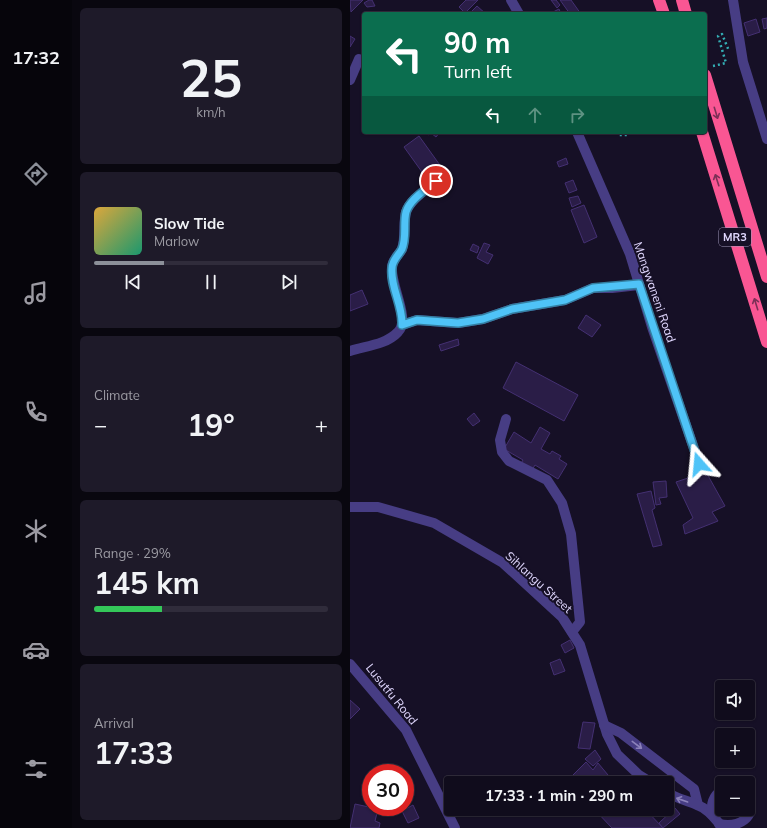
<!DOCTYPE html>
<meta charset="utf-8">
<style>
:root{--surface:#100c1c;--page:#1e1a29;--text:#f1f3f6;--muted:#9c9ba3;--line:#302c3b;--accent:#8c9099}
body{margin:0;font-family:Mulish,sans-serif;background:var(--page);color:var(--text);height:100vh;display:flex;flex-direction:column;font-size:15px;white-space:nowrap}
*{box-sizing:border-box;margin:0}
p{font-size:13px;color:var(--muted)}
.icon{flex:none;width:22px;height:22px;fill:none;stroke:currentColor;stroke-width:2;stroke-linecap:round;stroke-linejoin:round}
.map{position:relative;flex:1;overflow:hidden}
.details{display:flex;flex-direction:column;gap:8px;padding:8px;background:#09070f;width:278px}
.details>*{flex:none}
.guide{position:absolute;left:12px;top:12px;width:345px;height:122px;border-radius:4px;box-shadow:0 1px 3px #0004,0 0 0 1px var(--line);background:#0b6e4f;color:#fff;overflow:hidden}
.tools{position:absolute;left:365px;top:680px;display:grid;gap:8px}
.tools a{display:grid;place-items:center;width:40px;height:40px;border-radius:4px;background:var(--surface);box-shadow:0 1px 3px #0004,0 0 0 1px var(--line);font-size:20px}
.speed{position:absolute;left:12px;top:764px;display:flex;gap:8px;font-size:20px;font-weight:700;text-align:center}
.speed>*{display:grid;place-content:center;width:52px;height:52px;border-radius:50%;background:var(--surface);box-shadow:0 1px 3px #0004,0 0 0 1px var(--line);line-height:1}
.speed .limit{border:6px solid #d22;background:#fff;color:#111}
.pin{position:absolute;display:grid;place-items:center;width:34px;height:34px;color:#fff;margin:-17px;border:2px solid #fff;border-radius:50%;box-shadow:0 1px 4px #0007}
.me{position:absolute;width:44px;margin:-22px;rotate:342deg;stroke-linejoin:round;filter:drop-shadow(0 0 3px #0008)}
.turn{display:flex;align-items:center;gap:14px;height:84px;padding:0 16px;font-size:18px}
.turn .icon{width:52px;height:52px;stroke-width:2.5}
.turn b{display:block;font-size:28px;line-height:34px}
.lanes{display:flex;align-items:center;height:38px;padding:0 16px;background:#0003;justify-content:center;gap:20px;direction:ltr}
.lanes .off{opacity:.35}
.big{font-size:30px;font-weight:700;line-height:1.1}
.details .tile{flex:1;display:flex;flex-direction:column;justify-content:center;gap:6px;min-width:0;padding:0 14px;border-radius:6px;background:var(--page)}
.details .dial{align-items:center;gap:0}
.dial b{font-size:52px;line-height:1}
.song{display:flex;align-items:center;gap:12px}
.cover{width:48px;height:48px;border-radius:6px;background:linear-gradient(135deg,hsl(40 70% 55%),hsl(160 70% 35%))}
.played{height:4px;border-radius:2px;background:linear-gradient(90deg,var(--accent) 30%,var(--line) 30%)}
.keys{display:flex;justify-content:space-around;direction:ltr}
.heat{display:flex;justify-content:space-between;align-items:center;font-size:22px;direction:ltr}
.charge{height:6px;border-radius:3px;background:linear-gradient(90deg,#34c759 29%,var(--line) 0)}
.trip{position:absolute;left:94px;top:776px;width:230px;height:40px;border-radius:4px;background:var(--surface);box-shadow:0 1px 3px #0004,0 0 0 1px var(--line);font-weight:700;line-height:40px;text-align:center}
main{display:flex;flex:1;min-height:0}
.tabs{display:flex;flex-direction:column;width:72px;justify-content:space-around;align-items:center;background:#06050b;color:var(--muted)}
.tabs .icon{width:28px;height:28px}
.tabs .selected{color:var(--accent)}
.tabs b{font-size:18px;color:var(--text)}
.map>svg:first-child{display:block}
.building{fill:#2a1d47;stroke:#443072}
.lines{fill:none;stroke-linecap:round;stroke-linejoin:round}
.path{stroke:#34aeb5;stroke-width:2.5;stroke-dasharray:2 3;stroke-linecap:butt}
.minor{stroke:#473d84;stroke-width:10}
.highway{stroke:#f95693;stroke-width:12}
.oneway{stroke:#7c3057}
.oneway2{stroke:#8c82bb}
.route-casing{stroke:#337fa1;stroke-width:10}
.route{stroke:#4fc3f7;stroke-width:7}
.labels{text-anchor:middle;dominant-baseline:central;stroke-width:4;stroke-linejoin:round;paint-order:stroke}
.shield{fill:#161026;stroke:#a39bbd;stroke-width:1}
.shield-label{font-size:11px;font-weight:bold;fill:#e0d7fe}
.street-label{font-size:12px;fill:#e0d7fe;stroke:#161026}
</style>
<main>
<nav class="tabs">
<b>17:32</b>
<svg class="icon selected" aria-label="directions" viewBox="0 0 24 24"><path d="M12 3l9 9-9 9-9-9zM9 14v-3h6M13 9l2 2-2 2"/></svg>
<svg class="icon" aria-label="music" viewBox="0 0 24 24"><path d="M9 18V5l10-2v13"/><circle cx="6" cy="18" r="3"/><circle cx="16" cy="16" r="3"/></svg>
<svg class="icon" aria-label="phone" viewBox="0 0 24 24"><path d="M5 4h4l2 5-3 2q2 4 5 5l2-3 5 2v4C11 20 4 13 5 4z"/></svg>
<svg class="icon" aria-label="climate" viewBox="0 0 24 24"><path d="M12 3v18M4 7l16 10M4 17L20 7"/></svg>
<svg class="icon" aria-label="car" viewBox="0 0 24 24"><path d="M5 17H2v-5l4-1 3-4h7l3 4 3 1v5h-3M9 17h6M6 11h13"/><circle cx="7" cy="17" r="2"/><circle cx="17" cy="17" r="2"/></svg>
<svg class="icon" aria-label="filters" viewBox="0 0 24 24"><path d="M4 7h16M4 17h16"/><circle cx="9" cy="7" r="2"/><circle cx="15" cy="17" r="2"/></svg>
</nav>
<section class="details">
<div class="tile dial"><b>25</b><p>km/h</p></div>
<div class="tile">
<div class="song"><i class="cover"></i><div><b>Slow Tide</b><p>Marlow</p></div></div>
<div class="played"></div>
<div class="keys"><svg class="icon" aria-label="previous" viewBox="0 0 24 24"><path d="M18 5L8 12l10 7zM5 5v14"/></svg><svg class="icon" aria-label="pause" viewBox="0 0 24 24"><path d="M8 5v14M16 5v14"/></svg><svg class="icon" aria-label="next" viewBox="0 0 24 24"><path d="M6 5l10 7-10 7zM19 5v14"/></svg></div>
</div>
<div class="tile"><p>Climate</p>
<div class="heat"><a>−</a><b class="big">19°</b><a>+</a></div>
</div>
<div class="tile"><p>Range · 29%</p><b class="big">145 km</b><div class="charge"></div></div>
<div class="tile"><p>Arrival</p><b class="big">17:33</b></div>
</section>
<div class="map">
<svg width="417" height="828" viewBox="0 0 417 828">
<rect width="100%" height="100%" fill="#161026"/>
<g class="building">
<polygon points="0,0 13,0 1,12"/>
<polygon points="19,0 22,0 25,6 17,7 14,3"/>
<polygon points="116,0 128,0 115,13 109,7"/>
<polygon points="201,0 206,0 210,5 207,8"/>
<polygon points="210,0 221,0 231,14 220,14"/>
<polygon points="127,6 136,14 119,14"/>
<polygon points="209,9 211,14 202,14 201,13"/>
<polygon points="417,18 417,28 414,29 412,19"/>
<polygon points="406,19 410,32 398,36 394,23"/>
<polygon points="0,36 5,39 0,47"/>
<polygon points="75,132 90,132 86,137 81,133 79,135"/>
<polygon points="69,136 92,168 77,179 54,147"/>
<polygon points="216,158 218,164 209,167 207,162"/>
<polygon points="223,180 227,190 219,193 215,183"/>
<polygon points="228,196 231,203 222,207 219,198"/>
<polygon points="234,205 247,237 234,243 221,210"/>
<polygon points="134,243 140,245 136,252 143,255 138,264 127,258"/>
<polygon points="123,244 129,247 127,253 120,250"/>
<polygon points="12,290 18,304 0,311 0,295"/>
<polygon points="236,315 251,325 242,337 228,328"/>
<polygon points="108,339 109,345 91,351 89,345"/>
<polygon points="166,362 228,395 214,421 153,388"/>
<polygon points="124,413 130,421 123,426 117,419"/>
<polygon points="190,427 200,433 191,449 200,454 202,451 211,456 209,459 217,464 208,479 185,465 181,472 170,465 173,460 154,449 164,432 181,443"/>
<polygon points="356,472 375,506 362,512 368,521 335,534 333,525 343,518 326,482"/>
<polygon points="316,481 317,497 309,498 311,504 306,505 303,482"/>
<polygon points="301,491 305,508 302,510 312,545 303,547 287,494"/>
<polygon points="220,640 224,648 215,653 211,645"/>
<polygon points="210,659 215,671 204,675 200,663"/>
<polygon points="0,700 10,709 0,719"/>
<polygon points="233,722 245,723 240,749 228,748"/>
<polygon points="245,750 251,759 243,766 235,759"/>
<polygon points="236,762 243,770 248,763 258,775 252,780 255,783 215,783"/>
<polygon points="55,788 61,800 55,803"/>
<polygon points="5,804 28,809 25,821 30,823 29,828 0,828"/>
<polygon points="63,805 69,818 58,823 52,811"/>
<polygon points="325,808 330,814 313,828 309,823"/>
<polygon points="244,809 279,809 284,814 295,809 313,828 262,828"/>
</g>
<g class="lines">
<g class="path">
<polyline points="363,66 376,63 368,36 372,34 379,51"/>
<polyline points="266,132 269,135 278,135 279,132"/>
</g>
<g class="minor">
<polyline points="161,0 169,14"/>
<polyline points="383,0 393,62 417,139"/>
<polyline points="0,80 9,59"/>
<polyline points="227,132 280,254 302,327 349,463"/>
<polyline points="52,325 67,320 108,323 133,319 162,309 215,300 243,288 262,288 289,285"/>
<path d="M0,351C15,346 36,345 48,332C61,319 40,285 42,267C42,260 49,255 52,249C56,237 53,224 56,212C61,199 76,190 86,181"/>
<polyline points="156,419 150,440 152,452 159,461 197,480 212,503 221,534 230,622 222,632"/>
<polyline points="0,507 28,507 84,523 153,563 212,617 230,645 257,734 267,754 289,775 302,783"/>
<polyline points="0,664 56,730 105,828"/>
<polyline points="254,725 271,733 344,789 348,805"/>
<path d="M317,792C327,799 336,800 347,805C359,809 365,819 373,828"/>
<path d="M363,815C360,805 363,796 372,790"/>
<path d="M369,824C388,828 408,818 398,797"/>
</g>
<g class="highway">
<polyline points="309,0 314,14"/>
<polyline points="332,0 336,14"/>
<polyline points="355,75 417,277"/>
<polyline points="352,132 417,342"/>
</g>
</g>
<defs><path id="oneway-shaft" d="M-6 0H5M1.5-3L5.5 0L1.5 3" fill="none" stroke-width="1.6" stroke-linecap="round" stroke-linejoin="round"/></defs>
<g class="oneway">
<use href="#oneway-shaft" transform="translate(366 113) rotate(73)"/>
<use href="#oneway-shaft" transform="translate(367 180) rotate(-108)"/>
<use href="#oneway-shaft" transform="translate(406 304) rotate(-107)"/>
</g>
<g class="oneway2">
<use href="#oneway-shaft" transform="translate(287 745) rotate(37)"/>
<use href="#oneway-shaft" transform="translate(332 800) rotate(-161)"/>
</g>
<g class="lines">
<defs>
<path id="route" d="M86,181C76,190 60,199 56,212C53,224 57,237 52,249C49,255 42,260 42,268C40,287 53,305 52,325L67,320L108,323L133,319L162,309L215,300L243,288L289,284L349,464"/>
</defs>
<use href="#route" class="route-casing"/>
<use href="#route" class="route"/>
</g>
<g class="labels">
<rect class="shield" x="369" y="228" width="32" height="18" rx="3"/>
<g class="shield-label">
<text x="385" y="237">MR3</text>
</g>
<g class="street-label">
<text transform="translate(305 292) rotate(71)">Mangwaneni Road</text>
<text transform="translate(189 582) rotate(42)">Sihlangu Street</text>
<text transform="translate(42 694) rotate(51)">Lusutfu Road</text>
</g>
</g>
</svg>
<div class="tools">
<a><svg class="icon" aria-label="sound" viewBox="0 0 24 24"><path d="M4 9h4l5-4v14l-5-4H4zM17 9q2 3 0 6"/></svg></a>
<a>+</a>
<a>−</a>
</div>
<div class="speed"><div class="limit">30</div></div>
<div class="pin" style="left:86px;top:181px;background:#d93025"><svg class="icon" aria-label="arrive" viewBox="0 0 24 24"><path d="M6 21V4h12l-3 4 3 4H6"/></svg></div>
<svg class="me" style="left:349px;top:464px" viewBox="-20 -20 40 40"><path d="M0-17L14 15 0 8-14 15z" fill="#4fc3f7" stroke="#fff" stroke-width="4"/></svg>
<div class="trip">17:33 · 1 min · 290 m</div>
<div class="guide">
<div class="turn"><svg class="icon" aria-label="left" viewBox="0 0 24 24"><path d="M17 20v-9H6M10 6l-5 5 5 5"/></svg><div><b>90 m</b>Turn left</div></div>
<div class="lanes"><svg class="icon" aria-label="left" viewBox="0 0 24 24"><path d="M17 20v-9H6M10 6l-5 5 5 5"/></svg><svg class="icon off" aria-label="ahead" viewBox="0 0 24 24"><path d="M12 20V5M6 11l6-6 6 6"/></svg><svg class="icon off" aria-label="right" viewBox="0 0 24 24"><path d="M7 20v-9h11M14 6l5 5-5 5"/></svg></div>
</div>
</div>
</main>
